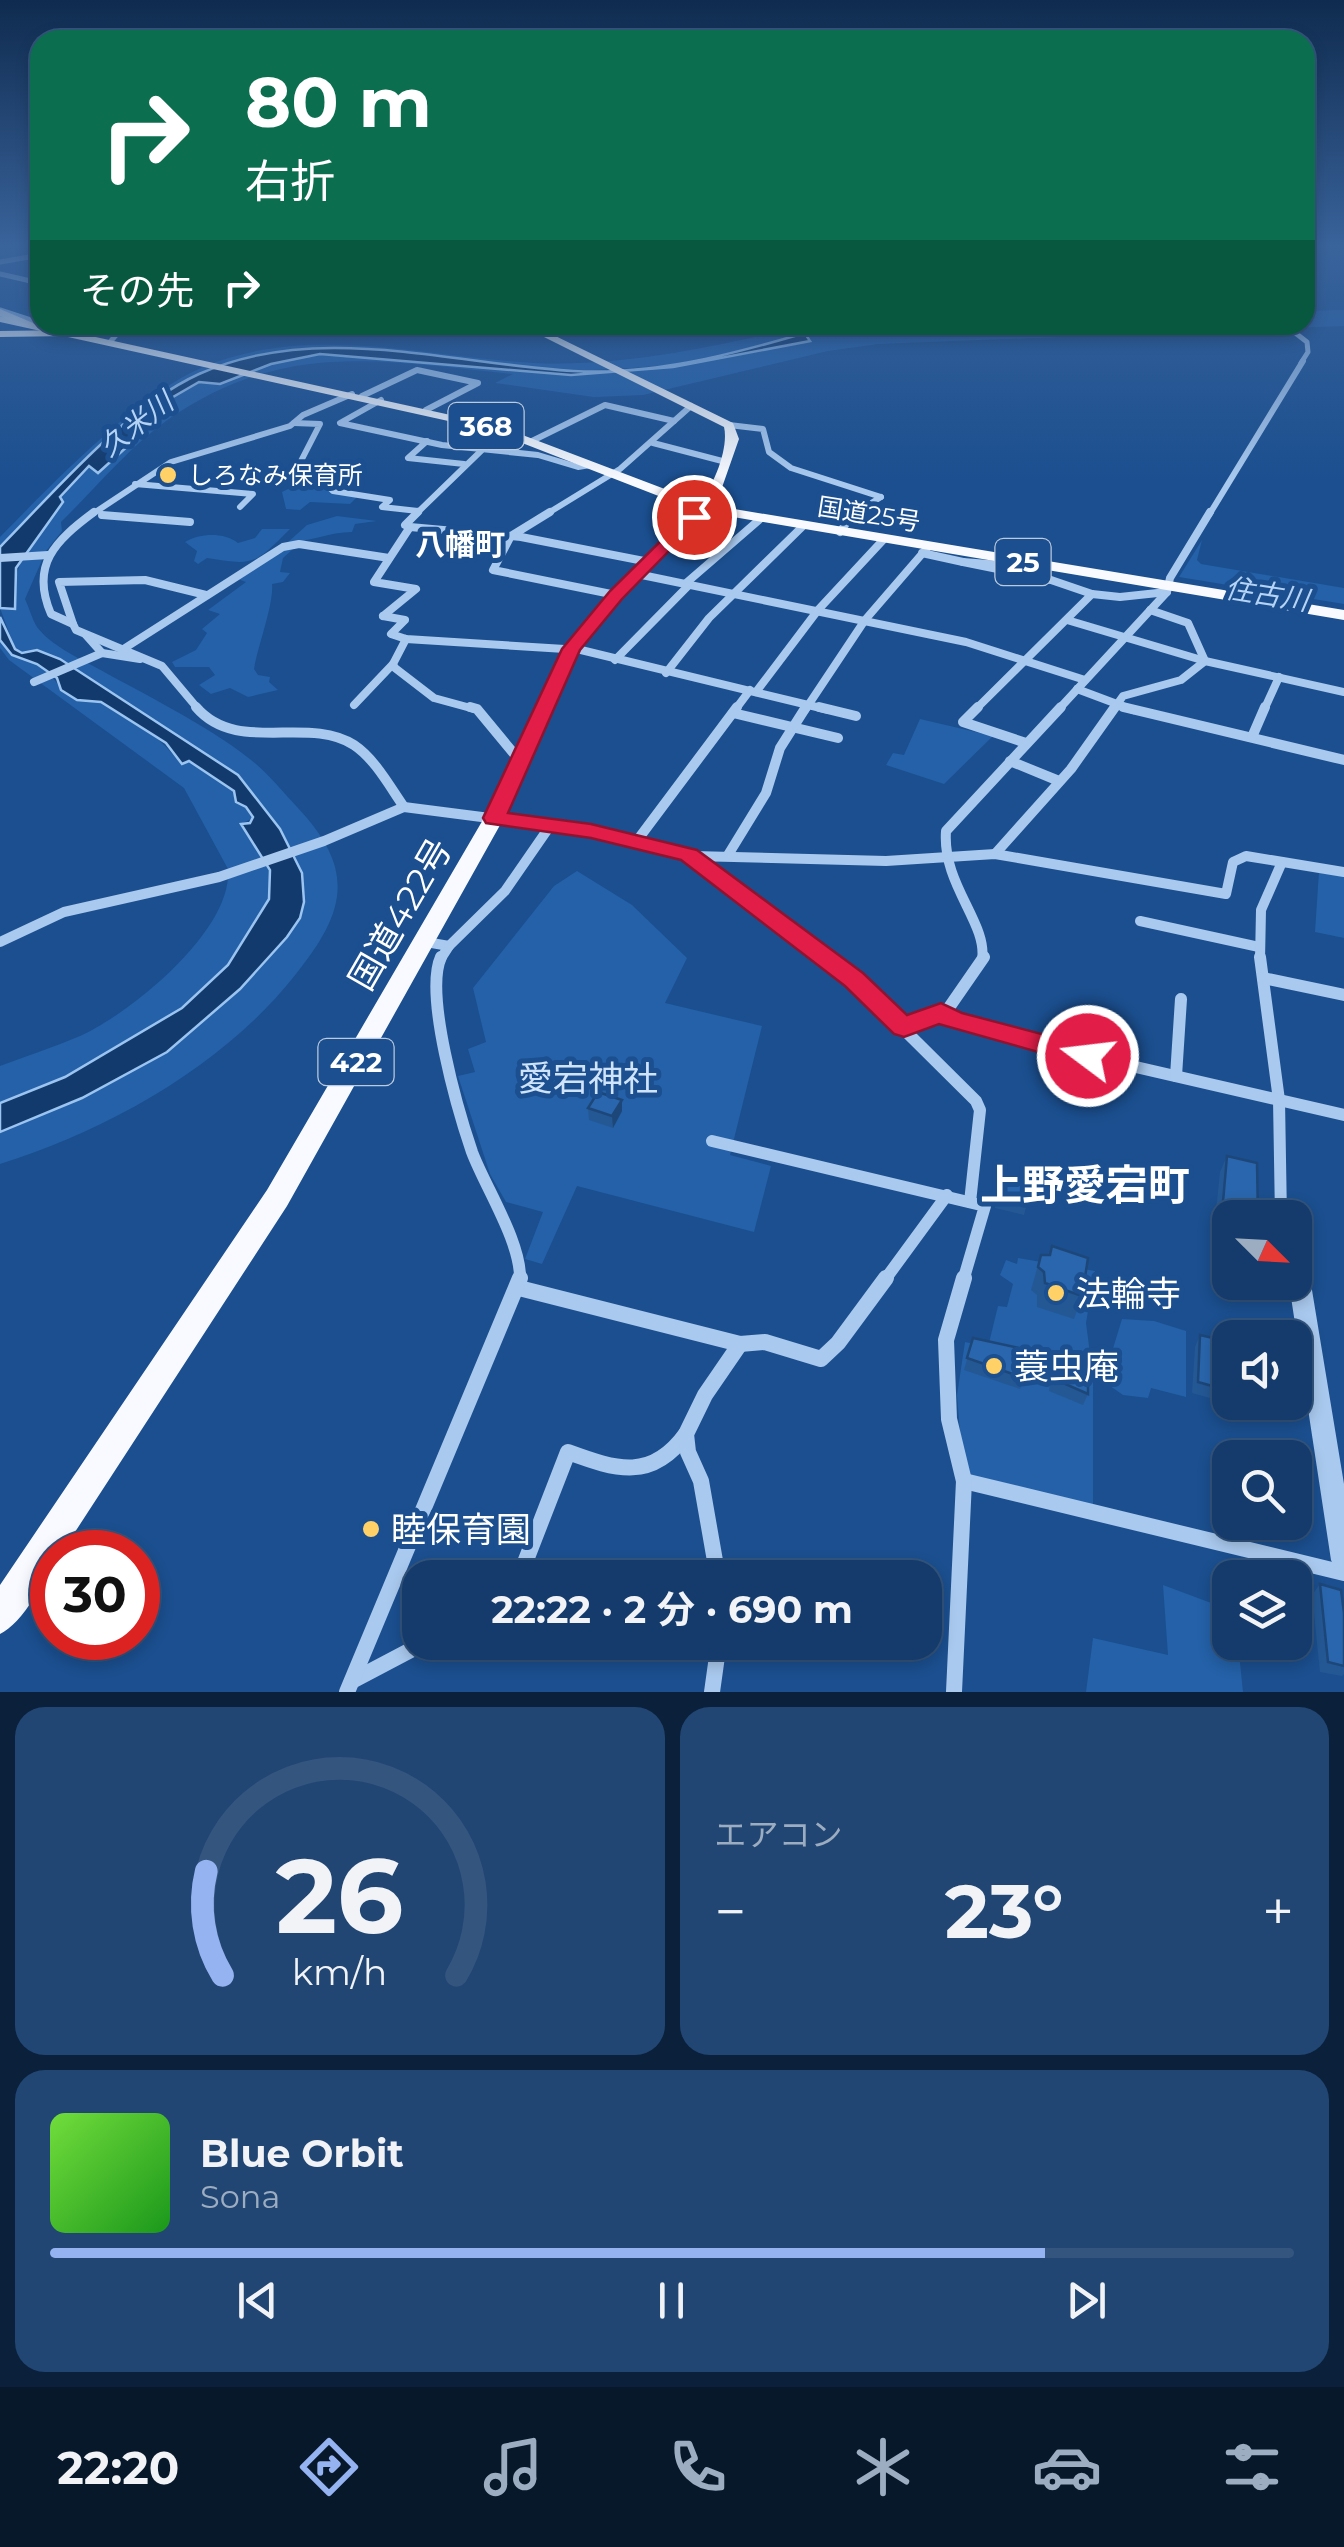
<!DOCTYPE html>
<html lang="ja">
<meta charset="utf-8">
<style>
:root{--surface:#143b6b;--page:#214673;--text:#f1f3f6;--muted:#9dadc1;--line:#33557e;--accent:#95b2f1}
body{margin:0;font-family:Montserrat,"Noto Sans JP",sans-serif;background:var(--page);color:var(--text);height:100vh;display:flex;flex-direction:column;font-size:38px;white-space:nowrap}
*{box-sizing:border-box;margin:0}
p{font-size:32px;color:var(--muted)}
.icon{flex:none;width:55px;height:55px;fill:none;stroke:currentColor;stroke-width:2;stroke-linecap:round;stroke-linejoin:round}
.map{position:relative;height:1692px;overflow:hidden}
.drawer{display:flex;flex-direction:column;gap:15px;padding:15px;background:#0b203b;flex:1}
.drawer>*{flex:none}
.guide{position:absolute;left:30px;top:30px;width:1285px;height:305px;border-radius:30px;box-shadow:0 5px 15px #0003,0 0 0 2px var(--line);background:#0b6e4f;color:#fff;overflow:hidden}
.needle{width:65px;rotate:114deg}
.tools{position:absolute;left:1212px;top:1200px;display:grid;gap:20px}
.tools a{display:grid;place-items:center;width:100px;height:100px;border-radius:20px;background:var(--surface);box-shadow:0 5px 15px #0003,0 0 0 2px var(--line);font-size:50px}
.speed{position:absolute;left:30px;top:1530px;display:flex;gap:20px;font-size:50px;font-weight:700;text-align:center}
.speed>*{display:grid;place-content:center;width:130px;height:130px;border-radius:50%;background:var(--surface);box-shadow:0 5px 15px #0003,0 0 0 2px var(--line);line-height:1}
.speed .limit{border:15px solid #d22;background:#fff;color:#111}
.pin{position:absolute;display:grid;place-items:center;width:85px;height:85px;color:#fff;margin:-42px;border:5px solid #fff;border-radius:50%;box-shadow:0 2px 10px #0007}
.me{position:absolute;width:110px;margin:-55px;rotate:285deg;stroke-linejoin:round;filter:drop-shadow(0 0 8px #0008)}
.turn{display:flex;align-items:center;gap:35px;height:210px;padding:0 50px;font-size:45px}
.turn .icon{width:130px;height:130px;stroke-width:2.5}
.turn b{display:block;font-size:70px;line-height:85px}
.then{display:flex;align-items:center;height:95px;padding:0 50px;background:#0003;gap:20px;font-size:38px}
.big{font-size:75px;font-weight:700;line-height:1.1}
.drawer .tile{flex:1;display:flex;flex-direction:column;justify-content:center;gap:15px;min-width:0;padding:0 35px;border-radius:30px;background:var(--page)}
.drawer .dial{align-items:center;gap:0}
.dial svg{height:260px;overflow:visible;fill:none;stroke:var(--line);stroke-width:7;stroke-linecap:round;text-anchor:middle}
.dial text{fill:var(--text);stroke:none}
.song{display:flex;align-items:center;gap:30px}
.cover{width:120px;height:120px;border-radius:15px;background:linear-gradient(135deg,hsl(100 70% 55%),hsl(120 70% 35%))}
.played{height:10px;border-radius:5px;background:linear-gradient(90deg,var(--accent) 80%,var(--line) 80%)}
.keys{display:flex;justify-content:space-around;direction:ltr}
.heat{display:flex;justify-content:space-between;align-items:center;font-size:55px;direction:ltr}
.drawer .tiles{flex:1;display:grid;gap:15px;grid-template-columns:1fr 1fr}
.tile:last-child{grid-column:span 2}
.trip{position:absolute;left:402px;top:1560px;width:540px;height:100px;border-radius:30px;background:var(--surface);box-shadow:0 5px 15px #0003,0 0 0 2px var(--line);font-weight:700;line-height:100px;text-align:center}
.tabs{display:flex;height:160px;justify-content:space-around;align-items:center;background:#08182b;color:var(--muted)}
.tabs .icon{width:70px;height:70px}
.tabs .selected{color:var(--accent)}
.tabs b{font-size:45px;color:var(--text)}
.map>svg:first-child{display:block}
.green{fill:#2461a8}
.water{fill:#123a6d;stroke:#9cc4f0;stroke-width:2.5}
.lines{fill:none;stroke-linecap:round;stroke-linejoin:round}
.minor-far5{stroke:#a9c9ee;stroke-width:5}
.minor-far4{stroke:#a9c9ee;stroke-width:6}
.minor-far3{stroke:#a9c9ee;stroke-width:8}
.minor-far2{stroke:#a9c9ee;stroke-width:10}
.minor-far1{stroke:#a9c9ee;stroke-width:12}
.minor{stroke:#a9c9ee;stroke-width:16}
.tertiary{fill:#a9c9ee;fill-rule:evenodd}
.trunk{fill:#f8faff;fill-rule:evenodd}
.motorway{fill:#fff;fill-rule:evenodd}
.wall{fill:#245895}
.shaded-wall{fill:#1d4779}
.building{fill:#2a66ad;stroke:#1d4779;stroke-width:2.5}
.route{fill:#e11d48;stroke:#92132f;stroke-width:2.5}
.poi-dot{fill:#ffd166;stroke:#1b4f8f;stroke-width:4}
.labels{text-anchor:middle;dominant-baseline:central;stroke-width:10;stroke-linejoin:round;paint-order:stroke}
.far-poi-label{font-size:25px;fill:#fff;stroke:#1b4f8f;text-anchor:start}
.far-street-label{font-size:25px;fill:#fff;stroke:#1b4f8f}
.far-water-label{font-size:28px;font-style:italic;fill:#b5d3f5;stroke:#1b4f8f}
.shield{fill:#1b4f8f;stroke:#bbcadd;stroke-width:2.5}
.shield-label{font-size:28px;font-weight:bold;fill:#fff}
.far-quarter-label{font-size:30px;font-weight:bold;fill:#fff;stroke:#1b4f8f}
.near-street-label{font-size:35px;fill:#fff;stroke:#1b4f8f}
.near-park-label{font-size:35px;fill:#cfe3fa;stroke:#1b4f8f}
.near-poi-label{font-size:35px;fill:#fff;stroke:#1b4f8f;text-anchor:start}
.near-quarter-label{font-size:42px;font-weight:bold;fill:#fff;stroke:#1b4f8f}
</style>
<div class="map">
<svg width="1344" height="1692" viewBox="0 0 1344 1692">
<rect width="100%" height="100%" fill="#1b4f8f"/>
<g class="green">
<path d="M1344,310V326L878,344L828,351L643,395L594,397L495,383L513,374C381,361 283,339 166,421C127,449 95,489 61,522L62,531L46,551L25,599C29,607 32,619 37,627C53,648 84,660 106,673C150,697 219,732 256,764C271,777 284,793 298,808C358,872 345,914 292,979C221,1067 106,1131 0,1164V1132L82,1098L167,1052L240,989L287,937L300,918L304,902L302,873L280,829L238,775L60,659L37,650L22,653L15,649L0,608H15C5,561 58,498 89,466L97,473L149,423L147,419L161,404L199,382L220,384L271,364L320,354L572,375L673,367L809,341L804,336L852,325H1305V311Z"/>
<path d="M785,325H832L758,347L668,365L632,368L576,371L333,348L198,375L101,448L0,547V537C51,485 137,395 203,367C310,323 424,357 534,363C615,367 696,350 775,333Z"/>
<path d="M276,466C312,466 317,492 357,497L350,504L310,502L300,510L286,509L282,492L290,488L292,479H261L243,472Z"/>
<path d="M337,516L377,521L355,524L352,532C330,532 309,542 287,543L307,525Z"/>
<path d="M262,529H290C255,564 255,566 207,558L198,564L194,561L197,551L185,542C200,533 224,532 238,543L255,538Z"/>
<polygon points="1202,540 1197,560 1201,564 1344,588 1344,604 1179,577"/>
<path d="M288,548L293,549L283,558L280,572L290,573L283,582L272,584C274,604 258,645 254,669L258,675L270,677L269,682L278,690L248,697L230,688L211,694L199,685L215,675L209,667H175L172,662L196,650L207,633L202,629L220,614L208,610L246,582L235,578Z"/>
<path d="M0,640C12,656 22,655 38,665C53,673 57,688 71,696C81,703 90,698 101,702C127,711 165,742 181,764L188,761L234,791L253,818L241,824L270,870L269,898L228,965L182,1008L65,1077L0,1103V1066C26,1056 54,1047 80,1036C131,1013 233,930 228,869L184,788L9,660L0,648Z"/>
<polygon points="920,719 993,736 944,784 886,765 893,753 904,755"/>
<polygon points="577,871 632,905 687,958 665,1003 762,1026 730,1155 771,1166 754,1232 577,1186 542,1264 525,1259 543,1212 506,1202 490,1174 458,1076 475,1072 468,1049 486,1042 473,988 554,886"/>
<polygon points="1319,871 1344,876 1344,938 1315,932"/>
<polygon points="1018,1258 1095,1271 1086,1323 1093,1376 1093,1512 964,1481 957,1395 965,1342 988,1347 998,1306 1007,1307 1013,1284 1000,1275 1006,1260 1017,1264"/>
<polygon points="1122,1319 1154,1321 1186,1331 1186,1397 1151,1388 1148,1398 1123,1395 1103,1381"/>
<polygon points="1163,1585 1230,1610 1230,1642 1238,1643 1243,1692 1086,1692 1093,1638 1168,1655"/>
</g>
<g class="water">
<path d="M832,325H852L806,335L810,341L673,367L571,375L320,354L271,364L220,384L199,382L161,404L148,419L153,423L98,473L89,466L60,497L63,502L16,568L15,609L0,608V547C56,490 125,408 199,374C317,321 451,364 573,371C660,376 749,350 832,325Z"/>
<polygon points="0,617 15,649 22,653 37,650 60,659 238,775 280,829 302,873 304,902 300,918 287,937 240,989 167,1052 82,1098 0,1132 0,1103 65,1077 182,1008 228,965 269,899 270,870 241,824 250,823 253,817 246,807 236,802 234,791 189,761 182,764 166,743 101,702 77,700 61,690 57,678 37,664 12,655 0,640"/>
</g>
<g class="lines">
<g class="minor-far5">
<polyline points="0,262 40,255"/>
<polyline points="0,274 35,282"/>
<polyline points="0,310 40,323"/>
<polyline points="1285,325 1307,342 1308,352 1301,363"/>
<polyline points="110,342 117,334 185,325"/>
</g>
<g class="minor-far4">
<polyline points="362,396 417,370 478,383 426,410"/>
<polyline points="381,400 340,423 442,445 538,455 578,467 590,465"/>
<polyline points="294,423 320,424 301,461 333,491 390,500 382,507 418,511"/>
<polyline points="729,425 763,429 769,452 791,468 881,497"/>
<polyline points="532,441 605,405 674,421"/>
<polyline points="422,442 427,441 408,458 464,464"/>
<polyline points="653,443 726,462"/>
<polyline points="135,484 253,494 240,507"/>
<polyline points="91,515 171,462 290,426 303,415 352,394"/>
<polyline points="415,515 483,449"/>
<polyline points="545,515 620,469 691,406"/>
<polyline points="852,515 881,497"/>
<polyline points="1209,515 1303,361"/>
</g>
<g class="minor-far3">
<path d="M94,512C55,541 30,565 51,614L73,624L76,630L162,666L199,710"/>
<polyline points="550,512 511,536 493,570 616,595"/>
<polyline points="102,515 190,522"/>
<polyline points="410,527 521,537 649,562"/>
<polyline points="840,532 854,512"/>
<polyline points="922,553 963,562"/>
<polyline points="0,558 48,555"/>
<polyline points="637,574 966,642 1085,680"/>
<polyline points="685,584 759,520"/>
<polyline points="1092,594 1120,597 1167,592"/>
<polyline points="383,616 405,620 391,634 406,639 581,650 829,710"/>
<polyline points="383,616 416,589 374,582 410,527 405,525 418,512"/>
<polyline points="1067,620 1205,661 1344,692"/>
<polyline points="73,624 59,582 145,580 206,595"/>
<polyline points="86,635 102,653 140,659"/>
<polyline points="406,639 393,664 395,668 434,698 478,710"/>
<polyline points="125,648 283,547 299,544 389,558"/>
<polyline points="615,660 689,585"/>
<polyline points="666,673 709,618 803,526"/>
<polyline points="34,682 102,653"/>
<polyline points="1077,689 1133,710"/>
<polyline points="756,692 818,610 884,539"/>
<polyline points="354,705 393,664"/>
<polyline points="735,710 750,690"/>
<polyline points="805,710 865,620 928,547"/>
<polyline points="975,710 1092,594 1051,580 963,562 1000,565 1005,559"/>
<polyline points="1058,710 1167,592 1170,578 1210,512"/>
<polyline points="1113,710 1123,696 1181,680 1205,661 1188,623 1150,610"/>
<polyline points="1264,710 1279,677"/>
</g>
<g class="minor-far2">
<path d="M196,707C237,755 307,715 354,745C375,759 390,787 404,807"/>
<polyline points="470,707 477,709 520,761"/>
<polyline points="819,707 856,716"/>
<polyline points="978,707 963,722 1026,743"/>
<polyline points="1123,707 1344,760"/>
<polyline points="733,713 838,738"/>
<polyline points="1252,737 1265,707"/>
<polyline points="1010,761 1059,781"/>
<polyline points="636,842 737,707"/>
<polyline points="995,854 1071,769 1115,707"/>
<polyline points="728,855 766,793 780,748 806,707"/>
<polyline points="693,856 886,861 995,854 1226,894 1233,862 1246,856 1344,872"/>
<polyline points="1140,921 1259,947"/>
<polyline points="0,942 64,912 219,877 324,841 404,807 591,831 689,855 827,960"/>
<polyline points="426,942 449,946 440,960"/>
<polyline points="449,946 505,891 550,826"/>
<path d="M982,960C988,923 942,885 946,831L1061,707"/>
<polyline points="1260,960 1261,910 1282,862"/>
</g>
<g class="minor-far1">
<path d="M441,957C424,994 458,1111 472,1152C485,1187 522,1243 520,1281"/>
<polyline points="824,957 854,980 976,1101 980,1110 970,1202"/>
<polyline points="1260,957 1279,1100 1281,1218"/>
<polyline points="1263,978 1344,995"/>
<polyline points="941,1012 954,1020 1088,1056 1344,1115"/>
<polyline points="903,1027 948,1009 984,957"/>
<polyline points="1176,1076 1181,999"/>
<polyline points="712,1141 985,1206 963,1281"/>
<polyline points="884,1281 947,1195"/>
</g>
<g class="minor">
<polyline points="519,1288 740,1344 765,1342 821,1359 838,1343 886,1278"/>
<polyline points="964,1481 1344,1573"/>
<path d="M519,1578L568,1452C617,1470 652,1481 686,1434"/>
<polyline points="718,1578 701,1481 688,1452 686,1434 705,1395 740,1344"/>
<polyline points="352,1681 426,1642"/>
<polyline points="347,1692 520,1278"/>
<polyline points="712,1692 719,1642"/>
<polyline points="954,1692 964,1481 949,1419 946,1340 964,1278"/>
</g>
<polygon class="tertiary" points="1300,1274 1308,1277 1311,1284 1344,1484 1344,1573 1335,1569 1331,1560 1289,1284 1295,1282 1295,1276"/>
<path class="trunk" d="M0,316L496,425L699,502C714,487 729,447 724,427L520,325H533L733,423L739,439L719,496L710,505L1344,610V620L704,512L621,598L579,650L504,818L287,1206L62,1552H52C52,1575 21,1625 0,1634V1585L267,1190L484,818L563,649L611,592L692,509L489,430L0,322Z"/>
<g class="motorway">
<polygon points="0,309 33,323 34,325 25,327 0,316"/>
<polygon points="0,331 69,330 75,333 69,336 0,337"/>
</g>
</g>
<g class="wall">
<polygon points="588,1108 622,1111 613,1128 589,1120"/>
<polygon points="1227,1156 1230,1218 1230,1247 1213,1241 1220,1172"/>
<polygon points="997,1173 1027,1203 1024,1215 995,1208 994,1184"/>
<polygon points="1041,1255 1082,1296 1074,1319 1037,1307 1037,1295 1031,1290"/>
<polygon points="1200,1335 1230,1342 1230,1400 1228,1403 1192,1393 1195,1347"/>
<polygon points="973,1338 1024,1378 1020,1389 964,1370"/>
<polygon points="1056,1357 1088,1394 1083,1405 1049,1391 1052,1368"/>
<polygon points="1320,1584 1344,1613 1344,1674 1342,1676 1320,1672 1312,1595"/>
</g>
<polygon class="shaded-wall" points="622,1100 622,1111 613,1128 612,1116"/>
<g class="building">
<polygon points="598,1092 622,1100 612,1116 588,1108"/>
<polygon points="1227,1156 1257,1163 1258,1218 1230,1218 1230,1228 1221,1225"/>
<polygon points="997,1173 1028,1178 1027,1203 998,1196"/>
<polygon points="1052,1246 1088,1258 1082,1296 1045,1283 1044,1272 1038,1267 1041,1255 1050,1255"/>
<polygon points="1200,1335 1230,1342 1230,1391 1198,1382"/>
<polygon points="973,1338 1028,1350 1024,1378 967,1358"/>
<polygon points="1056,1357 1088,1366 1088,1394 1054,1379"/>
<polygon points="1320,1584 1341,1590 1344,1613 1344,1666 1328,1662"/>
</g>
<linearGradient id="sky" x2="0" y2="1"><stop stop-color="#0f2b4f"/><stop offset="0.51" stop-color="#39639b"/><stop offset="1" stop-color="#39639b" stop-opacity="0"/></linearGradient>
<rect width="1344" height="481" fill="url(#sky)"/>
<polygon class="route" points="689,513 702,517 622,599 580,650 508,813 591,824 697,850 863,973 907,1015 941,1003 962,1013 1098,1049 1102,1056 1098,1063 1088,1066 939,1024 904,1037 894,1034 845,986 681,860 591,838 486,823 483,818 562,649 610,591"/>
<g class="poi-dot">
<circle cx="168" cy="475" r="10"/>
<circle cx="1056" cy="1293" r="10"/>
<circle cx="994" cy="1366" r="10"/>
<circle cx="371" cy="1529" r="10"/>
</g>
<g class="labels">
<g class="far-poi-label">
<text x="188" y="475">しろなみ保育所</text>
</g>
<g class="far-street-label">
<text transform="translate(869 514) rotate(9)">国道25号</text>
</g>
<g class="far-water-label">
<text transform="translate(136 424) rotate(-38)">久米川</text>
<text transform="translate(1267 594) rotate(9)">住古川</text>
</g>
<g class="shield">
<rect x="448.5" y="403" width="75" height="46" rx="8"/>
<rect x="995.5" y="539" width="55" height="46" rx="8"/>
<rect x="318.5" y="1039" width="75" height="46" rx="8"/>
</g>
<g class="shield-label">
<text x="486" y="426">368</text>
<text x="1023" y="562">25</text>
<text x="356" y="1062">422</text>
</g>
<g class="far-quarter-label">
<text x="460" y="544">八幡町</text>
</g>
<g class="near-street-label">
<text transform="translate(400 914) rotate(-60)">国道422号</text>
</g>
<g class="near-park-label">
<text x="588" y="1078">愛宕神社</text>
</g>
<g class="near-poi-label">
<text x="1076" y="1293">法輪寺</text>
<text x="1014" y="1366">蓑虫庵</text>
<text x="391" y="1529">睦保育園</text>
</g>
<g class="near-quarter-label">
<text x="1085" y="1185">上野愛宕町</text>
</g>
</g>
</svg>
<div class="tools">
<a><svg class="needle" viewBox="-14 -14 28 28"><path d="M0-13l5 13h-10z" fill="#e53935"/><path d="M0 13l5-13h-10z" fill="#9dadc1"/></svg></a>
<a><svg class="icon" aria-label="sound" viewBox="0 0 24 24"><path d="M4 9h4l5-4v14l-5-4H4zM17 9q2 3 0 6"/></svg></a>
<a><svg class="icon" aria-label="search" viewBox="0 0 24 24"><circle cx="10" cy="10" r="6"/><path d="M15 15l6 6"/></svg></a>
<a><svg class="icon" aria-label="layers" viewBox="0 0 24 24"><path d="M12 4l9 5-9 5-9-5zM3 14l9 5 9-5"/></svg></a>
</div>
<div class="speed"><div class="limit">30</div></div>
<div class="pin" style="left:694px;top:517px;background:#d93025"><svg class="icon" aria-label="arrive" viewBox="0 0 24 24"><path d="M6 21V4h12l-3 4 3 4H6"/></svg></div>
<svg class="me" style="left:1088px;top:1056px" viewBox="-20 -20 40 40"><circle r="17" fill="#e11d48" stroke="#fff" stroke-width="3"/><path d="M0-11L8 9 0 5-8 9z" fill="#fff"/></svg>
<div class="trip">22:22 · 2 分 · 690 m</div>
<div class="guide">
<div class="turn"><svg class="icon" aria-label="right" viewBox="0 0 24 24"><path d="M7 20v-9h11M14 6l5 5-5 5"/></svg><div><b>80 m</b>右折</div></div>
<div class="then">その先<svg class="icon" aria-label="right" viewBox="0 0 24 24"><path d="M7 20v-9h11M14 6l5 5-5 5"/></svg></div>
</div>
</div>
<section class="drawer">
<div class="tiles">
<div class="tile dial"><svg viewBox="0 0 100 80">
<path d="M14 69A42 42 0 1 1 86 69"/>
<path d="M14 69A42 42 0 0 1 9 37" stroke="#95b2f1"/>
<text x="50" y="56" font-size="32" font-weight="700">26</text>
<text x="50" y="72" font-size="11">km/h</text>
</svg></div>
<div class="tile"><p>エアコン</p>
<div class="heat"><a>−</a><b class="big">23°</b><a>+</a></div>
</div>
<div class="tile">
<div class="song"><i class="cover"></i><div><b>Blue Orbit</b><p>Sona</p></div></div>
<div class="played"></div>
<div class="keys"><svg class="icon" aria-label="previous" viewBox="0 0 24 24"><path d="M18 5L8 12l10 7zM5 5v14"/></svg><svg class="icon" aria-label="pause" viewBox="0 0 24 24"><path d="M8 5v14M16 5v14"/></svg><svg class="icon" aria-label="next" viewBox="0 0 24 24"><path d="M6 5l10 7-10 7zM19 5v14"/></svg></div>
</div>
</div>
</section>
<nav class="tabs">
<b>22:20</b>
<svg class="icon selected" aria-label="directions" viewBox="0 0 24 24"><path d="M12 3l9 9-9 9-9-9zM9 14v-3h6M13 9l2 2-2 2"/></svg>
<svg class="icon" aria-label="music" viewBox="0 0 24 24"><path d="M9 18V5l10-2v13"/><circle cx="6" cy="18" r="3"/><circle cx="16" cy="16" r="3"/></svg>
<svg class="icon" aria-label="phone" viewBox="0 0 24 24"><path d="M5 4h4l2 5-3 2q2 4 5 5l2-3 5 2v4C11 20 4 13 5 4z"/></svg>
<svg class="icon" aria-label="climate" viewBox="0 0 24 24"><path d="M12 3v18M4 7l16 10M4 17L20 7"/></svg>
<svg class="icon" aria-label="car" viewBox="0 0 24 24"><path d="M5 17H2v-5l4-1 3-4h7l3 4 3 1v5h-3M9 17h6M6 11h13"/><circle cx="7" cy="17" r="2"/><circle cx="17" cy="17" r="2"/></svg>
<svg class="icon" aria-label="filters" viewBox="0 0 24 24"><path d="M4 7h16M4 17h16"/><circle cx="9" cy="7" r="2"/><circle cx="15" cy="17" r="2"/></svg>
</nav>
